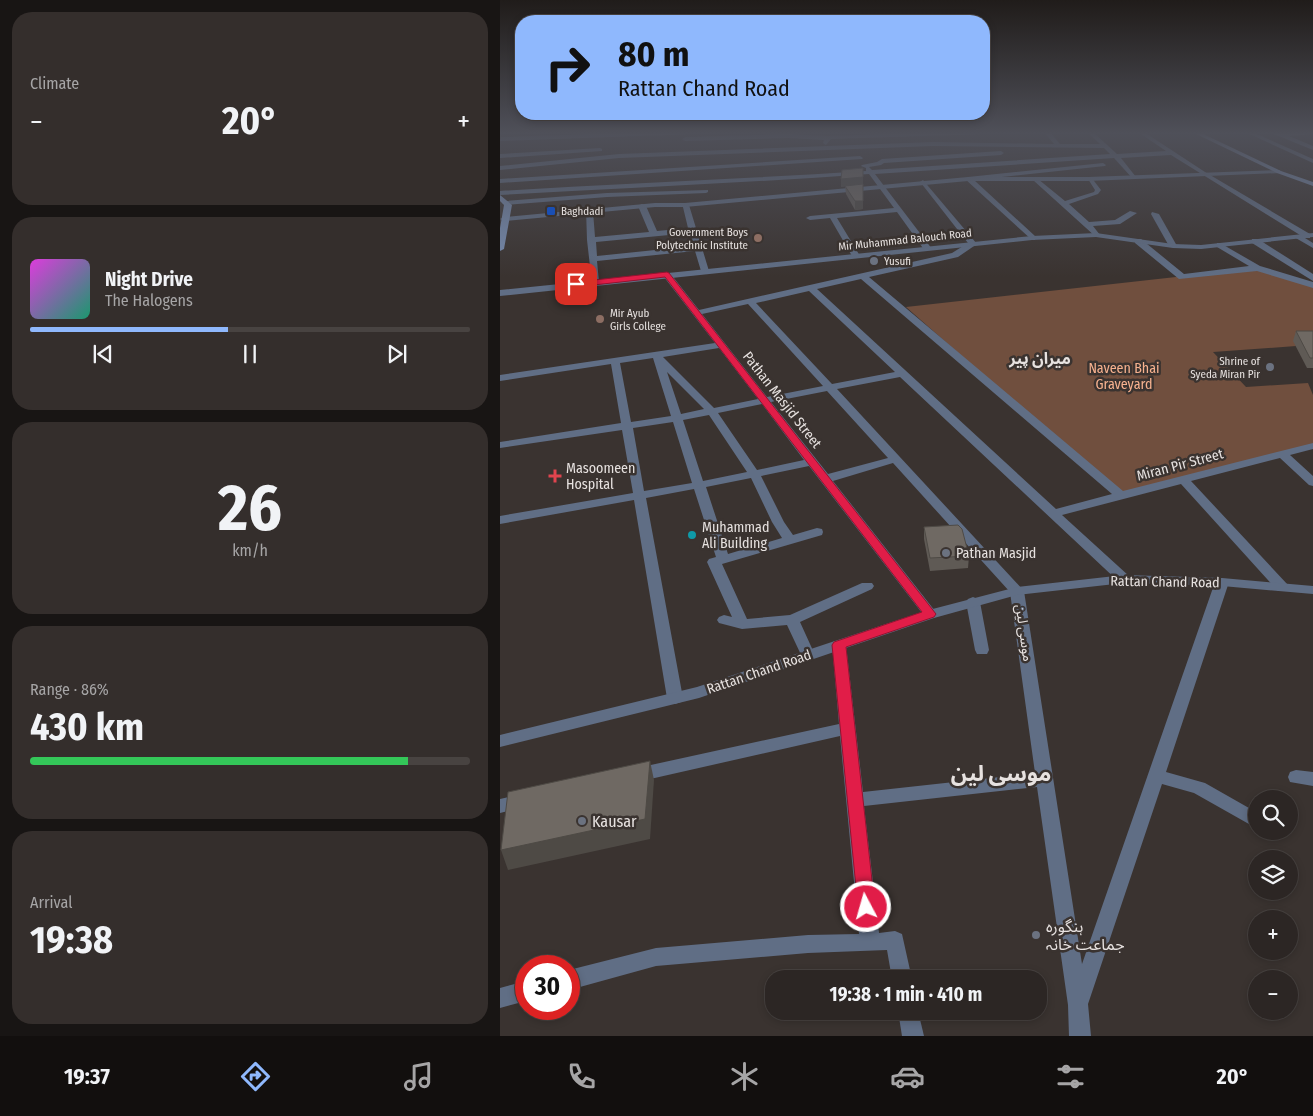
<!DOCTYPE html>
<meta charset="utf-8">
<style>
:root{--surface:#2c2624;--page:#342e2c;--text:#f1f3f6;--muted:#a6a5a6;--line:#484341;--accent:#8fb8fd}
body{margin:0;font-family:"Fira Sans Condensed","Noto Sans Arabic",sans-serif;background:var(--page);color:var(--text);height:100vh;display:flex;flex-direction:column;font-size:19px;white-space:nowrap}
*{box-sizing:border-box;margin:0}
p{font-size:16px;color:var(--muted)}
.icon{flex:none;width:28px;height:28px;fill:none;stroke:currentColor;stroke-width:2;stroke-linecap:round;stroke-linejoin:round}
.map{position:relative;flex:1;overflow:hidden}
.sheet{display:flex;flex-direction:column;gap:12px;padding:12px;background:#181514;width:500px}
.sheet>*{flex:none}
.guide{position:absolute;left:15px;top:15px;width:475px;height:105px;border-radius:20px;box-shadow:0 2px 8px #0003,0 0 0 1px var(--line);background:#8fb8fd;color:#111;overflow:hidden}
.tools{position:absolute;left:748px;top:790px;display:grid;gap:10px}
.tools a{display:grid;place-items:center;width:50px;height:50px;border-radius:50%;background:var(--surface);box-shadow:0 2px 8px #0003,0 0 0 1px var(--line);font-size:25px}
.speed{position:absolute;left:15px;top:955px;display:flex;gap:10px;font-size:25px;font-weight:700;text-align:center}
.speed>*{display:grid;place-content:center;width:65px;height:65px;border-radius:50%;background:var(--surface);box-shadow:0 2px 8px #0003,0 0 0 1px var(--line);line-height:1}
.speed .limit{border:8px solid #d22;background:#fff;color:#111}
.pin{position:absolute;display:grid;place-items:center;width:42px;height:42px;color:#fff;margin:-21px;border-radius:10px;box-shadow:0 2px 8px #0006}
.me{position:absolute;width:55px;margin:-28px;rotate:354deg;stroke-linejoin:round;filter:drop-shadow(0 0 4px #0008)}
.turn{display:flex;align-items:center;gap:18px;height:105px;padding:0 20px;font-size:22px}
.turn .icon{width:65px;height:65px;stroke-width:2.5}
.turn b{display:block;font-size:35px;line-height:42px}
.big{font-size:38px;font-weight:700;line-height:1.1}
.sheet .widget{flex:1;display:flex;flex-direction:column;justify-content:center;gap:8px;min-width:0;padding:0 18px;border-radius:20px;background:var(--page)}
.sheet .dial{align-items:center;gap:0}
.dial b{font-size:65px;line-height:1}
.song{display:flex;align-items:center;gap:15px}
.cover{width:60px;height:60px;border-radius:8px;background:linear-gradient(135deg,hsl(300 70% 55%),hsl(160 70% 35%))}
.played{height:5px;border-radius:2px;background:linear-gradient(90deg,var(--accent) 45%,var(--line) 45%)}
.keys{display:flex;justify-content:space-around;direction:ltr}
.heat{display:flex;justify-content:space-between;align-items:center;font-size:28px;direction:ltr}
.charge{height:8px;border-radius:4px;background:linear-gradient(90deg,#34c759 86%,var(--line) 0)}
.trip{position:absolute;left:265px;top:970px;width:282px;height:50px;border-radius:20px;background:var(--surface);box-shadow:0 2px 8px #0003,0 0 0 1px var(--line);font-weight:700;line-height:50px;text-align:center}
.tabs{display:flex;height:80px;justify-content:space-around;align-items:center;background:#120f0e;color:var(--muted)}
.tabs .icon{width:35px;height:35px}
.tabs .selected{color:var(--accent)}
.tabs b{font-size:22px;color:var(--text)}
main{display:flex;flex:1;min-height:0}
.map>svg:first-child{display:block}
.green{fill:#704f3e}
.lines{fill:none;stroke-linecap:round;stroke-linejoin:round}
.minor{fill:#606e85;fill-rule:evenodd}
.tertiary{fill:#606e85;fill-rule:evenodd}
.secondary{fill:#788db1;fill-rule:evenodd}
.wall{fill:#5f5a55}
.shaded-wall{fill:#4e4a45}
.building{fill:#6f6963;stroke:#4e4a45}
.route{fill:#e11d48;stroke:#92132f}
.transit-dot{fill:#1a4fb4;stroke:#3a3330;stroke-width:2}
.education-dot{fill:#8d6e63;stroke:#3a3330;stroke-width:2}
.worship-dot{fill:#6b7280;stroke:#3a3330;stroke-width:2}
.health-dot{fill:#e0444e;stroke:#3a3330;stroke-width:2}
.culture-dot{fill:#0f9aa8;stroke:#3a3330;stroke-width:2}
.labels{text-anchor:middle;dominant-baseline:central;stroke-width:5;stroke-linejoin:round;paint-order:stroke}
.far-poi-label{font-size:11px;fill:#e7e2e0;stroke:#3a3330;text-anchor:start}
.far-street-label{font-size:11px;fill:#e7e2e0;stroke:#3a3330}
.park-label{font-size:14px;fill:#f7b28f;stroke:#3a3330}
.street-label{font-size:14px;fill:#e7e2e0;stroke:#3a3330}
.poi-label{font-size:14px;fill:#e7e2e0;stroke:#3a3330;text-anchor:start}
.far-district-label{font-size:16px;font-weight:bold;fill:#e7e2e0;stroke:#3a3330}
.near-poi-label{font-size:16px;fill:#e7e2e0;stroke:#3a3330;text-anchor:start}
.near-district-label{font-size:22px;font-weight:bold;fill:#e7e2e0;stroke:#3a3330}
</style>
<main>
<section class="sheet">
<div class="widget"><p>Climate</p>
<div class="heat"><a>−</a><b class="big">20°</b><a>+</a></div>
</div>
<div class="widget">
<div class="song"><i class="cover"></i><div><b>Night Drive</b><p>The Halogens</p></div></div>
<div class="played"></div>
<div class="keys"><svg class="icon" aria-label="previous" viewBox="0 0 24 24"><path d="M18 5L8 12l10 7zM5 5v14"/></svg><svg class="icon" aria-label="pause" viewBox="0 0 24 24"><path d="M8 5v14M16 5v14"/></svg><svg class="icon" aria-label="next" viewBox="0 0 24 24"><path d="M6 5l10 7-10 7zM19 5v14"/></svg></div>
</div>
<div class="widget dial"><b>26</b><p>km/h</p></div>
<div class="widget"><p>Range · 86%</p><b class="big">430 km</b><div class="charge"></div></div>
<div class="widget"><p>Arrival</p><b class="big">19:38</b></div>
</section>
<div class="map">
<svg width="813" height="1036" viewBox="0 0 813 1036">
<rect width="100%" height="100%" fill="#3a3330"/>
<polygon class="green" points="757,268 813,285 813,342 794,341 796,346 713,352 746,387 808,383 813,395 813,446 621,496 406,307"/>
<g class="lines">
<g class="minor">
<polygon points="157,132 198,132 195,134 0,141 1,137"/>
<polygon points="444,132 489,132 486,134 331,139 326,145 323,143 324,140 288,138 185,141 182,139 185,137 288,134 327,136"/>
<path d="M544,132H550L560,144H600L587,132H593L617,154L666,151L638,132H644L705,172L810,234V238H805L813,243V248L794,237L800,235L671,155L621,158L636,177L633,179L614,158L375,174L432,249L425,251L397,212L337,218L360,256L356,258L352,256L330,218L310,220L306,218L310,216L394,208L369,174C246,183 123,188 0,195V191C122,183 244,179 366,171V168L361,166L362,165L377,162L382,159L501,151L504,153L501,155L384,163L381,165L369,167L372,170L610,154L604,148L433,146L119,158L0,170V166L119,154L433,142L554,144Z"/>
<polygon points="745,132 752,132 813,159 813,163"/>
<polygon points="769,132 782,134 813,132 813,134 789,136 813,146 813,150"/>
<polygon points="100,148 102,149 102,151 0,158 0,154"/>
<polygon points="360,156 363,158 362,159 0,183 0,179"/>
<polygon points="603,163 606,165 605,166 474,180 535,236 535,240 532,240 465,179 468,177"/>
<polygon points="591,177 601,190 598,194 569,204 589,222 615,220 630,211 637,213 620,224 593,226 600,235 596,237 533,180 538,179 565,201 594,192 595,190 588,179"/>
<path d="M423,180L477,244L458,257L369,277L623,491L813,443V449L790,455L813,476V486L809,485L780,458L691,481L788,585L790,588L788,591H778L681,484L562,515L629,576L631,579L629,582H619L400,377L337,389L524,591L582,964L715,582L717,579H727L729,582L666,772L705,783L756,812V828L694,793L662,784L588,1004L591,1036H569L568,1005L537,787L364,806L379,933L395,931L402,934L412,979H392L387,950L308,953L156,966L69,990V970L156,948L308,935L359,934L340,736L137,782L131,780L129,775L131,770L137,768L339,724L332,645L334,641H344L346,645L363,792L535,773L510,592L393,463L333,481L435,611L437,614L435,617H425L309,466L261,476L284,522L293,535L317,528L322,529L323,532L322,535L222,564L247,619L290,615L362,583H372L374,586L372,589L300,622L315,655L313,659L308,660L303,659L287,625L242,629L219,623L217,620L219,617L224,615L232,617L207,562L209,559L216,557L194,489L146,498L183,698L181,702L175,704L169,702L167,698L134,500L0,524V516L133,493L122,430L0,448V442L121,423L111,364L0,381V375L215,343L164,277V273H170L199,310L452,253L468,243L421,183L420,182ZM361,279L612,494L556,509L317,289ZM309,291L395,372L332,384L256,303ZM248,304L323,386L267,397L202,314ZM219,348L258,399L214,408L163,357ZM153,358L171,416L131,422L120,363ZM167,372L204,409L181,414ZM327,391L388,458L328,474L271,402ZM262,404L304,460L257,470L218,413ZM209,415L247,472L203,481L183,420ZM173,422L192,483L144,491L133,428ZM251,478L272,522L282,538L228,554L206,487Z"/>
<polygon points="208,190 208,192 206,193 107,197 6,205 2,203 6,201 107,193"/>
<path d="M182,203L189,205L209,271L208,273L201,271L195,251L97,261L99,282L92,284L87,240L86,209L93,211L95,237L149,232L138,206L142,204L146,206L157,231L188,228ZM190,233L194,246L97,256L96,242Z"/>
<polygon points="652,212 659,214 677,246 676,248 669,246 651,214"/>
<polygon points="635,239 641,239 684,274 749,266 717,247 717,243 720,243 760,266 813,282 813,288 757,271 679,279 635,243"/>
<polygon points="752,239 758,239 813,274 813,281 752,243"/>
<polygon points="473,597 478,599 480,602 489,650 487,654 477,654 475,650 466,602 468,599"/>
<polygon points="796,770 813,772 813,786 790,782 788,777 790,772"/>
<polygon points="22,794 28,796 31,801 28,806 0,813 0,799"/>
<polygon points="26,981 26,1001 0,1008 0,988"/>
<polygon points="398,1011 418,1011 424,1036 402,1036"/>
</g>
<g class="tertiary">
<polygon points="779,170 782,172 781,173 588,181 468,181 185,207 155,207 4,221 0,219 4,217 155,203 185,203 468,177 588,177"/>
<polygon points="596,233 673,244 701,245 813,233 813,237 701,249 673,248 596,237 532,240 0,296 0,290 532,236"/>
<polygon points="624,575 722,578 813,586 813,594 722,586 624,583 517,595 434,618 199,698 0,747 0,735 197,687 425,611 517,587"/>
</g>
<g class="secondary">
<polygon points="692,132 699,132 781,171 813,182 813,186 777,173"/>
<polygon points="0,195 12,205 4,249 0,251 0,228 4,205 0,201"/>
</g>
</g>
<g class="wall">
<polygon points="363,168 363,209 355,210 346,194 345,186 341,187 341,179"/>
<polygon points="796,331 813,331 813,368 807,368 793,341"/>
<polygon points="424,527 469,556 468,568 430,571 424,539"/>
</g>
<g class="shaded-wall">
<polygon points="363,177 363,185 341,187 341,179"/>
<polygon points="355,201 363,201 363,209 355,210"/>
<polygon points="150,761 154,780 150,839 8,870 1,850"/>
</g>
<g class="building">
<polygon points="363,168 363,177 341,179 342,170"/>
<polygon points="363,184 363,201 355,201 345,186"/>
<polygon points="796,331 813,331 813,358 810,358"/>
<polygon points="458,525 462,529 469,556 430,558 424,527"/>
<polygon points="150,761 145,819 1,850 8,792"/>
</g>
<linearGradient id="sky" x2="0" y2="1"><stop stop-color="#201c1a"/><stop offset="0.48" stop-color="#4f5059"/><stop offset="1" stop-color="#4f5059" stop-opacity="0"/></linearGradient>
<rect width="813" height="277" fill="url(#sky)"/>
<polygon class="route" points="167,272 169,273 436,614 434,617 346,647 375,907 372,913 366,915 360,913 358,907 332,645 334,642 422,612 165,277 76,287 72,284 76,282"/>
<rect class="transit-dot" x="46" y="206" width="10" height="10" rx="2.5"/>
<g class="education-dot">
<circle cx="258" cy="238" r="5"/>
<circle cx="100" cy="319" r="5"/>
</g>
<g class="worship-dot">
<circle cx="374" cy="261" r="5"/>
<circle cx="770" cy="367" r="5"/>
<circle cx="446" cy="553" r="5"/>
<circle cx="82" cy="821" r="5"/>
<circle cx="536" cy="935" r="5"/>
</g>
<path class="health-dot" d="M52.5 468.5h5v5h5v5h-5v5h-5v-5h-5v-5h5z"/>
<circle class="culture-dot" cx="192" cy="535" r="5"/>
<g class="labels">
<g class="far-poi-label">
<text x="61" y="211">Baghdadi</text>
<text x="248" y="232" text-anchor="end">Government Boys<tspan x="248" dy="13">Polytechnic Institute</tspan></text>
<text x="384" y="261">Yusufi</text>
<text x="110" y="313">Mir Ayub<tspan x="110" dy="13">Girls College</tspan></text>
<text x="760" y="361" text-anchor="end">Shrine of<tspan x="760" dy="13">Syeda Miran Pir</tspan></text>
</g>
<g class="far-street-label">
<text transform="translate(405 240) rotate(-6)">Mir Muhammad Balouch Road</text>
</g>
<g class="park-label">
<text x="624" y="368">Naveen Bhai<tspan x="624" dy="16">Graveyard</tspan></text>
</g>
<g class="street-label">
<text transform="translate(282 400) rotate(52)">Pathan Masjid Street</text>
<text transform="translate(680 465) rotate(-15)">Miran Pir Street</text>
<text transform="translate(665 582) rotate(1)">Rattan Chand Road</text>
<text transform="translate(524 633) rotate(82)">موسی لین</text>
<text transform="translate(259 672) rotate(-19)">Rattan Chand Road</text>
</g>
<g class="poi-label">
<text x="66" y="468">Masoomeen<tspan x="66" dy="16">Hospital</tspan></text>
<text x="202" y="527">Muhammad<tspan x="202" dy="16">Ali Building</tspan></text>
<text x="456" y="553">Pathan Masjid</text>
</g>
<g class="far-district-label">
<text x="540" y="358">میران پیر</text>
</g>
<g class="near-poi-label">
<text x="92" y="821">Kausar</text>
<text x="546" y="926">ہنگورہ<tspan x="546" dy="18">جماعت خانہ</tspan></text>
</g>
<g class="near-district-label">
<text x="501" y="773">موسی لین</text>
</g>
</g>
</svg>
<div class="tools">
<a><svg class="icon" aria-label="search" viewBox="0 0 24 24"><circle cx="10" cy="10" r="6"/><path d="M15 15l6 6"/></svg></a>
<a><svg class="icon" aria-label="layers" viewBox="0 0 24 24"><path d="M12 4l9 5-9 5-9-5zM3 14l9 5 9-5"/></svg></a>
<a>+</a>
<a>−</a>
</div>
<div class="speed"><div class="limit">30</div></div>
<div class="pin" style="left:76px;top:284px;background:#d93025"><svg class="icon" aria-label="arrive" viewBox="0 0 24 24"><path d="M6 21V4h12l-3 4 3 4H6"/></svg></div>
<svg class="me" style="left:366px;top:907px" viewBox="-20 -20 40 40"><circle r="17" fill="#e11d48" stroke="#fff" stroke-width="3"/><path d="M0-11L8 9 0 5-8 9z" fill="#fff"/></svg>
<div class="trip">19:38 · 1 min · 410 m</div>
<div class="guide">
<div class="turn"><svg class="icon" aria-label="right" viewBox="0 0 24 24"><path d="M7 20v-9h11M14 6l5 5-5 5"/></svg><div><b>80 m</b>Rattan Chand Road</div></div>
</div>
</div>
</main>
<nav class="tabs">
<b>19:37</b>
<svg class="icon selected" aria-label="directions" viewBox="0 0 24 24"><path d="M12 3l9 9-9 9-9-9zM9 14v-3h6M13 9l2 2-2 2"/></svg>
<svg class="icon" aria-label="music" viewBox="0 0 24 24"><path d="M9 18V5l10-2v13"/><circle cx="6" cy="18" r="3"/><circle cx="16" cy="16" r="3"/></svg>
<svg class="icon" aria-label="phone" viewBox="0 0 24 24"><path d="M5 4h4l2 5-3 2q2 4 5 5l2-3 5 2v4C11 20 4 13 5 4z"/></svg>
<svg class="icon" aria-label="climate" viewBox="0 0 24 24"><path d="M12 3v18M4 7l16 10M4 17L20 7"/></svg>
<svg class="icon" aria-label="car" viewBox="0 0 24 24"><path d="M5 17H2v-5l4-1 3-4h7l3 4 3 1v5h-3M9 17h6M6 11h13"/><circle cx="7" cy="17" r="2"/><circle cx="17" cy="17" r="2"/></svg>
<svg class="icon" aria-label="filters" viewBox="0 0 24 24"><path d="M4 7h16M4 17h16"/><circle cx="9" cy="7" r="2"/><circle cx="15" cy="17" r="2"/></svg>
<b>20°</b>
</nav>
